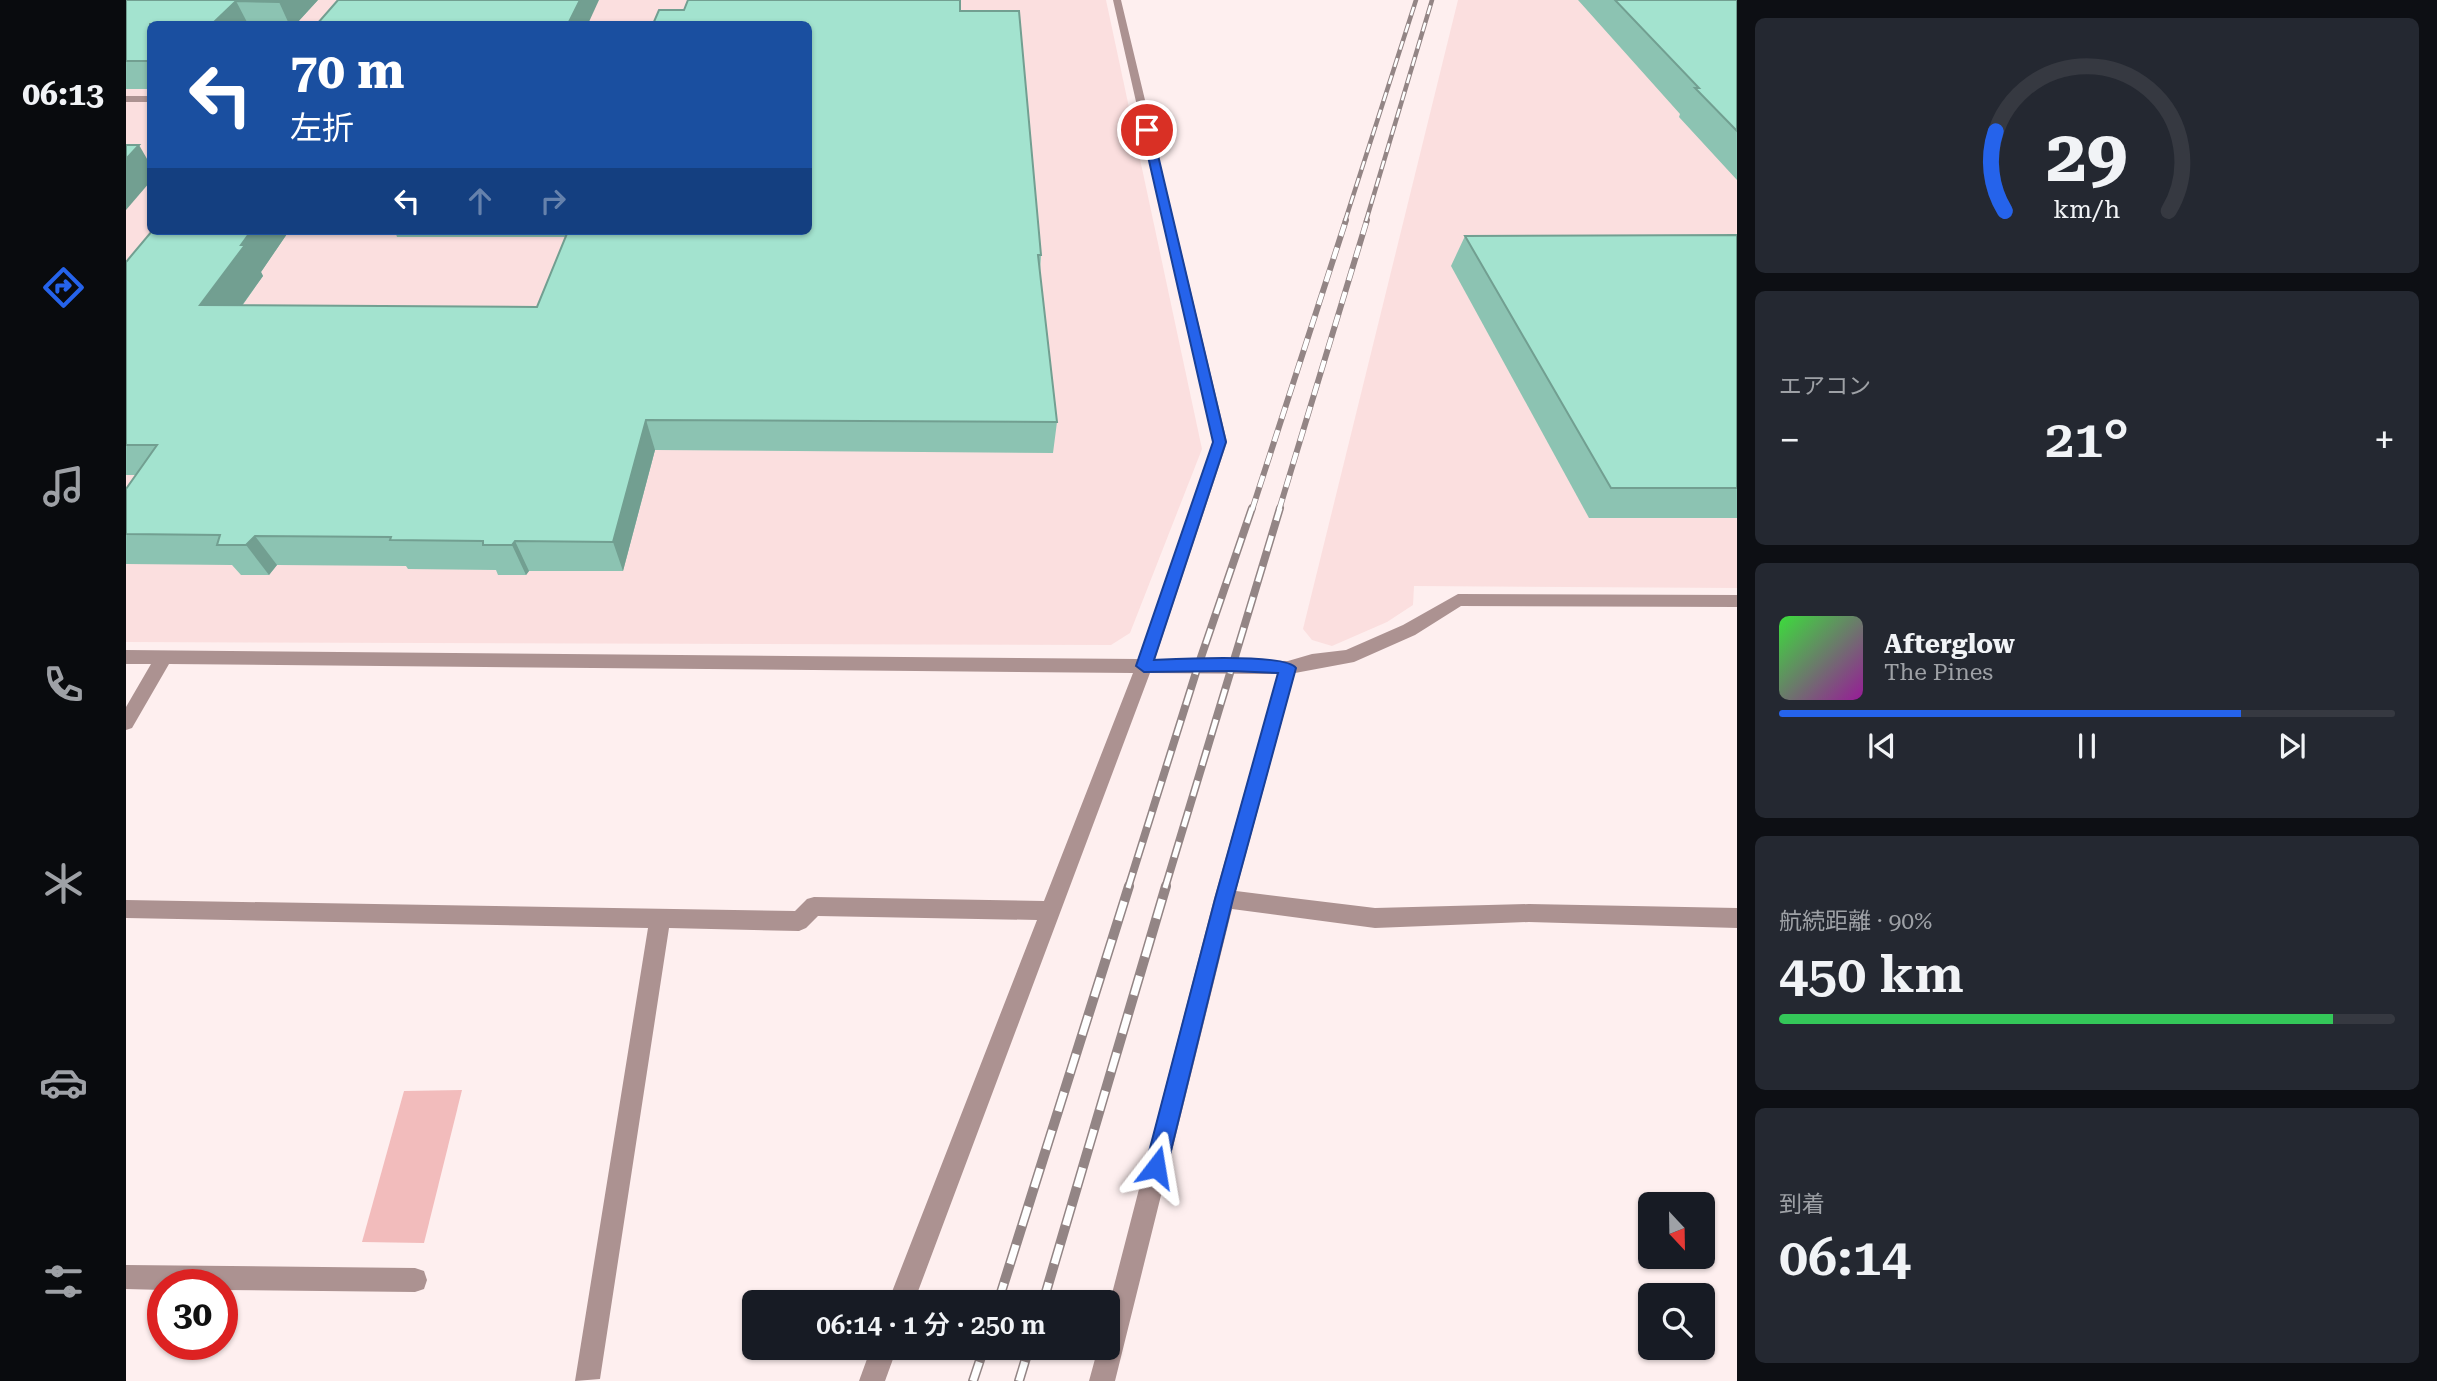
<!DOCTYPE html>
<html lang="ja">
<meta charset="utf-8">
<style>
:root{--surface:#171b24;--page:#242831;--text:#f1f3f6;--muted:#9ea1a6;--line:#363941;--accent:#2563eb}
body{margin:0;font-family:"Roboto Serif","Noto Sans JP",serif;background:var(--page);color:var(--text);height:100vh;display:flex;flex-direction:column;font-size:26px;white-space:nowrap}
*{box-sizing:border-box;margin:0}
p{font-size:23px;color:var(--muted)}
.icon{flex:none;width:38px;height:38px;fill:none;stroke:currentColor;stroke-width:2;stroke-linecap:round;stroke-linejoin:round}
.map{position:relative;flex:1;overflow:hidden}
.panel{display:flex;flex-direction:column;gap:18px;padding:18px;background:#0d0f14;width:700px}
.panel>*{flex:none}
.banner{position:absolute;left:21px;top:21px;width:665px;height:214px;border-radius:10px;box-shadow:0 2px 5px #0004;background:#1a4fa0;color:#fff;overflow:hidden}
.needle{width:46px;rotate:158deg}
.controls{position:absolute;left:1512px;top:1192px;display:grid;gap:14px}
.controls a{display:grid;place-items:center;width:77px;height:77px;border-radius:10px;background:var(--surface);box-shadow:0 2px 5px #0004;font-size:35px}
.speed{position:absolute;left:21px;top:1269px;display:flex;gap:14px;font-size:35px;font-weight:700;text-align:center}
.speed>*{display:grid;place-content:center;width:91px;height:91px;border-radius:50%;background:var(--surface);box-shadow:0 2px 5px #0004;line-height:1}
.speed .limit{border:10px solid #d22;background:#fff;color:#111}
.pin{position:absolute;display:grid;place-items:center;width:60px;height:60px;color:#fff;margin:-30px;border:4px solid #fff;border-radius:50%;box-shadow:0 2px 7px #0007}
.me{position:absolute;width:77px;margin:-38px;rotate:14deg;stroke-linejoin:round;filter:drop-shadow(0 0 5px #0008)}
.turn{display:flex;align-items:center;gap:24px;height:147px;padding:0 28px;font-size:32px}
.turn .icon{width:91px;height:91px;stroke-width:2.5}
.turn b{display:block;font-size:49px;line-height:60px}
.lanes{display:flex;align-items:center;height:66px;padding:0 28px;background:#0003;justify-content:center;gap:35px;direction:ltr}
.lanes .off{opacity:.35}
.big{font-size:52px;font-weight:600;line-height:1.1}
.panel .tile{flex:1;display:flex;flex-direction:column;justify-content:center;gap:10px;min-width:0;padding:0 24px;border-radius:10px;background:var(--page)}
.panel .dial{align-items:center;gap:0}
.dial svg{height:182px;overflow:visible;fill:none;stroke:var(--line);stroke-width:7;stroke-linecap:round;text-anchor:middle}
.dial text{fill:var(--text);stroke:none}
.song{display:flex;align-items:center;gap:21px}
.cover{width:84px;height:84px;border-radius:10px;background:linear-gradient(135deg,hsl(120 70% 55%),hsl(300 70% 35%))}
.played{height:7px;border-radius:4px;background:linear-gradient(90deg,var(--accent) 75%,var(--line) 75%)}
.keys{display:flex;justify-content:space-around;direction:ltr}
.heat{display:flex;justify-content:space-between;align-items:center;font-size:38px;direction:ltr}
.charge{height:10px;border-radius:5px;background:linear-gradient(90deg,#34c759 90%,var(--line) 0)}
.trip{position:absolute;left:616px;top:1290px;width:378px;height:70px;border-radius:10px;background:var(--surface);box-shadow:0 2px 5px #0004;font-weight:600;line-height:70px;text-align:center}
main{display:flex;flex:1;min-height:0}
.menu{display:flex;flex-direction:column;width:126px;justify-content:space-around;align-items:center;background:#090b0e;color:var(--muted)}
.menu .icon{width:49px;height:49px}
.menu .selected{color:var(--accent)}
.menu b{font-size:32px;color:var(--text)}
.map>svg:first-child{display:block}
.built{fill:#fbdfdf;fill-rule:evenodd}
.green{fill:#f2bcbc}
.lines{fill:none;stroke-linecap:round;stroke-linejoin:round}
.minor{fill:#ac9291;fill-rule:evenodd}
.rail-far3-casing{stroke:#938585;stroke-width:4.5}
.rail-far2-casing{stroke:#938585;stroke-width:6}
.rail-far1-casing{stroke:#938585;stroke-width:8}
.rail-casing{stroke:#938585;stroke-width:10}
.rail-far3{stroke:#fff;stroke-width:2.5;stroke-dasharray:9;stroke-linecap:butt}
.rail-far2{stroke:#fff;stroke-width:4.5;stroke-dasharray:12;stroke-linecap:butt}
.rail-far1{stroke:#fff;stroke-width:5;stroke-dasharray:16;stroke-linecap:butt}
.rail{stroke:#fff;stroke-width:7;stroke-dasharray:20;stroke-linecap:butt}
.wall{fill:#8cc3b2}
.shaded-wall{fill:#729f91}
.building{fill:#a3e3cf;stroke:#729f91;stroke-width:2}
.route{fill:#2563eb;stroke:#184099;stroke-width:2}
</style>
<main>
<nav class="menu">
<b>06:13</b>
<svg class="icon selected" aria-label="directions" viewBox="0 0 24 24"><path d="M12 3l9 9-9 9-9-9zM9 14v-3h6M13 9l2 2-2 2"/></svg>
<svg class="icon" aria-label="music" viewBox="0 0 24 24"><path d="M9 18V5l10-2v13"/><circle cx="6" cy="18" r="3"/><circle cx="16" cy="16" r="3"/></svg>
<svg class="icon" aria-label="phone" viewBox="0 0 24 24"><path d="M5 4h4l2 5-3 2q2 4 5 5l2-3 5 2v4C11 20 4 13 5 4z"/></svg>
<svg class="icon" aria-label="climate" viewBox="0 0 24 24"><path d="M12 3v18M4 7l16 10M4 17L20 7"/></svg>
<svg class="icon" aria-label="car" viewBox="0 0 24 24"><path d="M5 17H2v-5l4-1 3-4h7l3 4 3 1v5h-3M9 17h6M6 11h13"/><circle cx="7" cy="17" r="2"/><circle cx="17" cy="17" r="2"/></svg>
<svg class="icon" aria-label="filters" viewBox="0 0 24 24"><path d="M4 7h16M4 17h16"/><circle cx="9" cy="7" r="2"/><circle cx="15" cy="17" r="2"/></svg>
</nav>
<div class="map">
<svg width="1611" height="1381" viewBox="0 0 1611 1381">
<rect width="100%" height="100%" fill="#feefef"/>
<g class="built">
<path d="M0,0H980L1076,449L1004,633L985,645L0,642ZM24,24H682V231H24Z"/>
<polygon points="1332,0 1611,0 1611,588 1288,586 1287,605 1261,622 1206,646 1186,640 1177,629"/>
</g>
<polygon class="green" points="336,1090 298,1243 236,1242 278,1091"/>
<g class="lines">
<g class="minor">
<polygon points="987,0 995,0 1101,442 1029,659 1162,661 1186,654 1220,650 1277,625 1332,594 1611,595 1611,607 1335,606 1289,635 1228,662 1169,673 1110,891 1249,908 1403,904 1611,908 1611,928 1403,922 1249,928 1106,909 989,1381 963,1381 972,1348 982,1348 982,1309 1088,899 1152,674 1024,673 788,1302 762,1302 911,920 692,916 680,928 673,931 543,928 474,1379 449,1381 522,928 0,918 0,900 669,911 681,899 688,897 918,901 1007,673 43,664 6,728 0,730 0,707 25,664 0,664 0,650 1012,659 1087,442"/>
<rect x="0" y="96" width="24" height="6"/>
<polygon points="0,1265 289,1268 298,1271 301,1280 298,1289 289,1292 96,1290 96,1284 37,1284 37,1290 0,1289"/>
<polygon points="745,1348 771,1348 759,1381 733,1381"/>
</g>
<defs>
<g id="rail-far3">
<polyline points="1219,221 1290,0"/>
<polyline points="1240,221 1306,0"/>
</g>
<g id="rail-far2">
<polyline points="1126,510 1220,220"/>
<polyline points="1153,510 1241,220"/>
</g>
<g id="rail-far1">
<polyline points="1002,888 1072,666 1126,508"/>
<polyline points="1039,888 1154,508"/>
</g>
<g id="rail">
<polyline points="872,1302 1003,886"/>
<polyline points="917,1302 1040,886"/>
<polyline points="847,1381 858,1348"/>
<polyline points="893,1381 903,1348"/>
</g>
</defs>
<use href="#rail-far3" class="rail-far3-casing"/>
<use href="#rail-far2" class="rail-far2-casing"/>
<use href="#rail-far1" class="rail-far1-casing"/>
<use href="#rail" class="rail-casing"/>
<use href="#rail-far3" class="rail-far3"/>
<use href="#rail-far2" class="rail-far2"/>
<use href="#rail-far1" class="rail-far1"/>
<use href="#rail" class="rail"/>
</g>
<g class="wall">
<polygon points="0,0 192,0 170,24 24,24 24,89 0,89"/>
<polygon points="1452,0 1611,0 1611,180 1553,117 1554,114"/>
<polygon points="834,11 915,255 914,273 931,422 927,453 529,450 497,571 403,571 400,575 372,575 370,570 282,569 280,566 151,565 143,575 115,575 106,565 0,564 0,489 10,475 0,475 0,262 26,231 163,231 135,272 137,276 116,306 411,307 440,237 271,237 269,231 682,231"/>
<polygon points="1611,235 1611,518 1463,518 1325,266 1339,236"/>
</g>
<g class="shaded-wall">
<polygon points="155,0 192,0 170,24 163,24 153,2"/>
<polygon points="454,0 473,0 462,24 442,24"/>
<polygon points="110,1 122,24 86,24"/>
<polygon points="13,145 24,164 24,182 0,210 0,159"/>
<polygon points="125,231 163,231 135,272 137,276 94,336 74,305"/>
<polygon points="520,420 529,450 497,571 487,542"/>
<polygon points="129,536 151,565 143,575 120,545"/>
<polygon points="389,541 403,571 400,575 386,545"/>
</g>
<g class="building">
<polygon points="0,0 155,0 153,2 110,1 86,24 24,24 24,61 0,61"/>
<polygon points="212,0 454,0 442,24 191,24"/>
<polygon points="562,0 834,0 834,11 893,11 915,255 912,255 931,422 520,420 487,542 389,541 386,545 357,545 357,541 264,540 265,537 129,536 120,545 91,545 94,535 0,534 0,489 31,445 0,445 0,262 26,231 125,231 115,245 119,245 74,305 411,307 442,231 682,231 682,24 527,24 533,10 558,10"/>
<polygon points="1489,0 1611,0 1611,131 1569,88 1573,88"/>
<polygon points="0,145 13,145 0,159"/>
<polygon points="1611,235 1611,488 1485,488 1339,236"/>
</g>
<path class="route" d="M1021,127L1026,130L1100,442L1028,660C1050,659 1160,653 1170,668L1107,899L1041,1167L1038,1174L1030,1177L1023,1174L1019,1167L1089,899L1152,673L1105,671L1018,672L1010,666L1087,442L1016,130Z"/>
</svg>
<div class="controls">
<a><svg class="needle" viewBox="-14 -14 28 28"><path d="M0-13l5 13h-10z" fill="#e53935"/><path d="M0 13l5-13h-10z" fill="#9ea1a6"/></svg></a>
<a><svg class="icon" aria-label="search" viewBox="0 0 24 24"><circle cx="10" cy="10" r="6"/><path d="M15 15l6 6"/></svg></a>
</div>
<div class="speed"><div class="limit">30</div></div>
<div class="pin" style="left:1021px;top:130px;background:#d93025"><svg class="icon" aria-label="arrive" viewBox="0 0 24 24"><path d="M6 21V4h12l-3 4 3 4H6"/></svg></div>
<svg class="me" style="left:1030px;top:1167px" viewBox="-20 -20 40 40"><path d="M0-17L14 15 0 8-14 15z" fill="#2563eb" stroke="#fff" stroke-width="4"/></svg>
<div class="trip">06:14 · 1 分 · 250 m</div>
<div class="banner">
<div class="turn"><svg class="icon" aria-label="left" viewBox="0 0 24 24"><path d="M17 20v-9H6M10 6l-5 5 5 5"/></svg><div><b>70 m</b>左折</div></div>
<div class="lanes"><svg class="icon" aria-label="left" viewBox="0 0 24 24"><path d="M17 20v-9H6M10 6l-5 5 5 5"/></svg><svg class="icon off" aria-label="ahead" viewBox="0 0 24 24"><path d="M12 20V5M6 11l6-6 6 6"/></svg><svg class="icon off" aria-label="right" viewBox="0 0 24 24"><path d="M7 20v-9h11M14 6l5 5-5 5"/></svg></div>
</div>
</div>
<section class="panel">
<div class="tile dial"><svg viewBox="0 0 100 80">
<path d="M14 69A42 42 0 1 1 86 69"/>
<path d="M14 69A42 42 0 0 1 10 34" stroke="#2563eb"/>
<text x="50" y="56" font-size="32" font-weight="700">29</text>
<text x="50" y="72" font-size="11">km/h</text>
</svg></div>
<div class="tile"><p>エアコン</p>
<div class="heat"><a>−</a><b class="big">21°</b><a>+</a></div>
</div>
<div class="tile">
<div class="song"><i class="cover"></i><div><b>Afterglow</b><p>The Pines</p></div></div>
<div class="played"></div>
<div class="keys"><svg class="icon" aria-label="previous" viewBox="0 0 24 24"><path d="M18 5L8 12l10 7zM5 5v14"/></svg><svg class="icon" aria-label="pause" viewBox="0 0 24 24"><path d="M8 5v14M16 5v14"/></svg><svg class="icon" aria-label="next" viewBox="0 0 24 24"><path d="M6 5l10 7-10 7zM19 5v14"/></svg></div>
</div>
<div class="tile"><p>航続距離 · 90%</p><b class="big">450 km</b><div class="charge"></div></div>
<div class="tile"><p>到着</p><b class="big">06:14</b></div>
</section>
</main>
